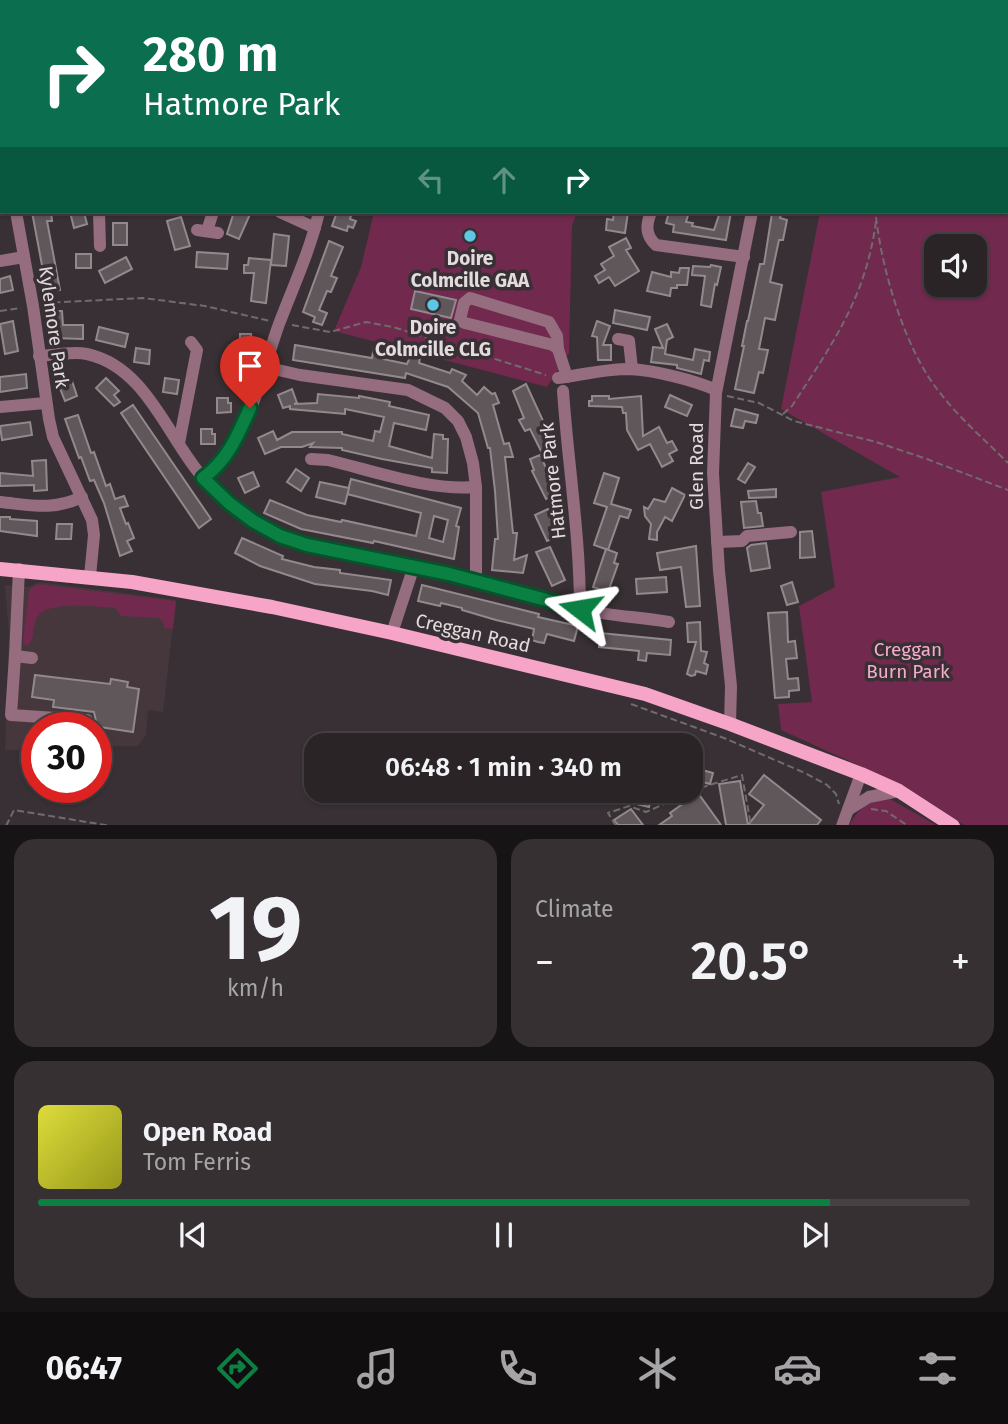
<!DOCTYPE html>
<meta charset="utf-8">
<style>
:root{--surface:#2a2427;--page:#363033;--text:#f1f3f6;--muted:#a5a4a7;--line:#464144;--accent:#0b8043}
body{margin:0;font-family:"Fira Sans",sans-serif;background:var(--page);color:var(--text);height:100vh;display:flex;flex-direction:column;font-size:26px;white-space:nowrap}
*{box-sizing:border-box;margin:0}
p{font-size:23px;color:var(--muted)}
.icon{flex:none;width:38px;height:38px;fill:none;stroke:currentColor;stroke-width:2;stroke-linecap:round;stroke-linejoin:round}
.map{position:relative;height:825px;overflow:hidden}
.details{display:flex;flex-direction:column;gap:14px;padding:14px;background:#171415;flex:1}
.details>*{flex:none}
.guide{position:absolute;left:0px;top:0px;width:1008px;height:214px;box-shadow:0 2px 5px #0004,0 0 0 2px var(--line);background:#0b6e4f;color:#fff;overflow:hidden}
.fabs{position:absolute;left:924px;top:234px;display:grid;gap:14px}
.fabs a{display:grid;place-items:center;width:63px;height:63px;border-radius:14px;background:var(--surface);box-shadow:0 2px 5px #0004,0 0 0 2px var(--line);font-size:35px}
.speed{position:absolute;left:21px;top:712px;display:flex;gap:14px;font-size:35px;font-weight:700;text-align:center}
.speed>*{display:grid;place-content:center;width:91px;height:91px;border-radius:50%;background:var(--surface);box-shadow:0 2px 5px #0004,0 0 0 2px var(--line);line-height:1}
.speed .limit{border:10px solid #d22;background:#fff;color:#111}
.pin{position:absolute;display:grid;place-items:center;width:60px;height:60px;color:#fff;margin:-72px -30px;border-radius:50% 50% 50% 0;rotate:-45deg;box-shadow:0 0 7px #0007}
.pin .icon{rotate:45deg}
.me{position:absolute;width:77px;margin:-38px;rotate:284deg;stroke-linejoin:round;filter:drop-shadow(0 0 5px #0008)}
.turn{display:flex;align-items:center;gap:24px;height:147px;padding:0 28px;font-size:32px}
.turn .icon{width:91px;height:91px;stroke-width:2.5}
.turn b{display:block;font-size:49px;line-height:60px}
.lanes{display:flex;align-items:center;height:66px;padding:0 28px;background:#0003;justify-content:center;gap:35px;direction:ltr}
.lanes .off{opacity:.35}
.big{font-size:52px;font-weight:600;line-height:1.1}
.details .card{flex:1;display:flex;flex-direction:column;justify-content:center;gap:10px;min-width:0;padding:0 24px;border-radius:21px;background:var(--page)}
.details .dial{align-items:center;gap:0}
.dial b{font-size:91px;line-height:1}
.song{display:flex;align-items:center;gap:21px}
.cover{width:84px;height:84px;border-radius:10px;background:linear-gradient(135deg,hsl(60 70% 55%),hsl(60 70% 35%))}
.played{height:7px;border-radius:4px;background:linear-gradient(90deg,var(--accent) 85%,var(--line) 85%)}
.keys{display:flex;justify-content:space-around;direction:ltr}
.heat{display:flex;justify-content:space-between;align-items:center;font-size:38px;direction:ltr}
.details .tiles{flex:1;display:grid;gap:14px;grid-template-columns:1fr 1fr}
.card:last-child{grid-column:span 2}
.trip{position:absolute;left:304px;top:733px;width:399px;height:70px;border-radius:21px;background:var(--surface);box-shadow:0 2px 5px #0004,0 0 0 2px var(--line);font-weight:600;line-height:70px;text-align:center}
.tabs{display:flex;height:112px;justify-content:space-around;align-items:center;background:#110e10;color:var(--muted)}
.tabs .icon{width:49px;height:49px}
.tabs .current{color:var(--accent)}
.tabs b{font-size:32px;color:var(--text)}
.map>svg:first-child{display:block}
.built{fill:#46373d}
.green{fill:#71294e;fill-rule:evenodd}
.building{fill:#60575a;stroke:#92898d;stroke-width:2;fill-rule:evenodd}
.lines{fill:none;stroke-linecap:round;stroke-linejoin:round}
.path{stroke:#726b6e;stroke-width:2;stroke-dasharray:7 3.5;stroke-linecap:butt}
.minor{stroke:#956d7e;stroke-width:12}
.major{stroke:#f7a4c9;stroke-width:14}
.route-casing{stroke:#07532c;stroke-width:18}
.route{stroke:#0b8043;stroke-width:12}
.poi-dot{fill:#5cc7e7;stroke:#383034;stroke-width:2.5}
.labels{text-anchor:middle;dominant-baseline:central;stroke-width:7;stroke-linejoin:round;paint-order:stroke}
.poi-label{font-size:19px;font-weight:bold;fill:#e2dcde;stroke:#383034}
.street-label{font-size:19px;fill:#e2dcde;stroke:#383034}
.park-label{font-size:19px;fill:#f5accc;stroke:#383034}
</style>
<div class="map">
<svg width="1008" height="826" viewBox="0 0 1008 826">
<rect width="100%" height="100%" fill="#383034"/>
<polygon class="built" points="40,582 176,600 163,712 148,710 146,735 138,746 96,746 96,728 37,728 37,741 29,741 18,750 5,750 9,633 5,585 28,587"/>
<g class="green">
<polygon points="444,0 675,0 442,2"/>
<path d="M858,0H1008V825H964L906,787L781,730L778,704L812,702L799,606L835,587L821,492L900,477L781,409L820,212H1006V2H857ZM936,247H975V285H936Z"/>
<polygon points="374,212 577,212 572,226 569,353 547,387 334,331 361,267"/>
<path d="M38,584L176,601L173,629L164,628V624L159,618L121,616L115,608C97,607 42,599 36,620C32,630 35,639 27,646L23,642L29,590Z"/>
<path d="M890,799L936,825L849,826C858,808 870,800 890,799Z"/>
</g>
<g class="building">
<polygon points="32,212 51,212 52,221 47,221 60,290 47,292"/>
<polygon points="70,212 84,212 87,224 74,228"/>
<polygon points="234,212 251,212 239,239 227,234"/>
<polygon points="337,212 352,212 350,219 356,221 353,228 348,226 347,231 332,226"/>
<polygon points="614,212 628,212 625,233 606,230 607,219 613,220"/>
<polygon points="669,212 689,212 686,222 693,223 692,226 714,230 720,212 731,212 726,240 673,232 674,225 666,223"/>
<polygon points="772,213 781,215 780,218 787,220 783,240 779,240 770,282 782,285 775,320 765,318 759,349 768,350 763,373 759,372 754,393 735,389 744,346 742,346 747,321 748,321 760,264 764,264"/>
<polygon points="181,217 190,246 175,250 167,221"/>
<rect x="113" y="223" width="14" height="22"/>
<polygon points="274,234 289,236 286,266 271,265"/>
<polygon points="626,238 631,248 626,250 639,271 615,286 609,277 599,283 595,276 605,270 601,264 614,256 609,247"/>
<polygon points="329,241 343,247 331,276 337,278 331,292 327,291 319,310 327,313 322,325 313,322 315,317 303,312"/>
<polygon points="197,252 228,254 227,269 196,267"/>
<rect x="76" y="254" width="15" height="14"/>
<polygon points="126,257 132,269 105,283 99,271"/>
<polygon points="249,258 271,260 266,303 251,301 254,273 244,273 244,265 248,265"/>
<polygon points="711,265 721,267 717,285 715,284 711,307 701,305 705,276 692,275 693,266 710,267"/>
<polygon points="680,268 689,268 687,285 677,285 677,288 671,288 670,296 647,291 652,272 671,277 671,272 679,273"/>
<polygon points="10,276 13,290 0,293 0,279"/>
<polygon points="415,291 456,300 451,318 411,309"/>
<polygon points="615,310 650,317 647,330 613,323"/>
<polygon points="53,311 62,311 63,325 83,325 83,339 53,338"/>
<polygon points="13,321 18,351 5,354 0,324"/>
<polygon points="597,321 610,326 603,345 611,345 611,360 598,360 597,337 592,336"/>
<polygon points="667,324 673,337 667,340 665,354 693,360 695,349 710,352 709,361 704,360 701,374 677,368 677,365 651,362 653,347 663,348 655,329"/>
<polygon points="99,327 128,334 125,347 96,340"/>
<polygon points="240,334 251,334 254,354 240,354"/>
<polygon points="295,345 372,358 374,346 385,348 383,359 407,364 411,355 420,358 419,363 450,373 452,369 466,375 462,381 477,395 484,387 492,394 495,393 499,403 493,405 504,444 509,443 513,457 505,457 513,533 517,533 514,560 527,555 523,573 492,570 495,539 498,539 495,491 490,448 488,448 478,413 448,387 406,373 405,378 293,360"/>
<polygon points="136,348 150,350 149,364 134,362"/>
<polygon points="229,365 240,365 240,370 243,370 243,380 229,380"/>
<polygon points="26,374 27,388 0,392 0,377"/>
<polygon points="106,378 119,391 114,395 120,402 114,406 96,388"/>
<polygon points="165,378 179,380 177,394 163,392"/>
<polygon points="72,381 77,396 65,401 59,386"/>
<polygon points="526,384 556,449 543,455 530,429 525,431 519,420 524,418 513,391"/>
<polygon points="292,389 297,403 294,404 317,403 318,394 359,398 359,396 390,402 389,406 429,415 426,430 394,423 389,446 432,458 434,434 443,435 443,439 448,439 447,473 432,472 432,468 382,459 342,450 342,448 310,447 313,443 302,447 281,447 265,454 258,438 273,431 277,440 292,432 342,432 342,434 373,441 375,431 380,432 384,417 345,409 345,414 290,409 290,406 283,408 278,395"/>
<polygon points="670,395 692,405 687,416 665,407"/>
<polygon points="592,396 609,396 609,399 641,396 643,436 659,427 667,443 672,441 677,450 669,454 673,461 662,467 650,444 638,450 627,430 626,413 623,413 622,407 589,406 589,401 592,401"/>
<polygon points="217,398 228,398 228,403 231,403 231,412 217,413"/>
<polygon points="133,405 211,519 199,528 121,413"/>
<polygon points="735,409 758,415 756,423 745,421 743,428 731,426"/>
<polygon points="78,415 91,453 94,452 106,486 110,484 115,499 124,496 128,506 120,508 126,524 128,523 134,538 127,541 132,551 120,556 104,503 94,480 90,481 81,457 79,458 65,419"/>
<polygon points="30,422 32,435 2,440 0,426"/>
<polygon points="201,429 212,429 212,434 215,434 215,444 201,444"/>
<polygon points="540,455 558,493 546,499 532,471 534,470 530,459"/>
<polygon points="46,460 47,490 34,491 34,485 0,486 0,473 33,476 32,461"/>
<polygon points="748,463 755,467 745,483 738,479"/>
<polygon points="296,469 309,478 301,491 287,482"/>
<polygon points="253,472 259,486 245,493 238,478"/>
<polygon points="604,473 619,478 611,504 631,510 628,518 620,516 608,550 594,545 607,507 594,503"/>
<path d="M351,479L461,508L456,526L459,527L454,559L374,541L373,543L301,529L264,513L270,500L307,515L341,522L342,520L416,536L421,513L347,494ZM434,516L448,520L443,542L429,538Z"/>
<polygon points="320,482 349,488 345,504 316,497"/>
<polygon points="672,488 685,495 672,521 665,517 657,532 657,540 649,539 651,524 645,516 644,507 648,509 654,499 665,502"/>
<polygon points="776,489 776,497 749,498 748,491"/>
<polygon points="756,501 758,513 761,513 763,526 744,528 741,502"/>
<polygon points="548,509 561,535 547,541 535,515"/>
<polygon points="0,517 10,517 10,519 37,521 37,536 0,531"/>
<polygon points="57,524 72,524 71,539 56,539"/>
<polygon points="812,531 815,557 800,558 800,532"/>
<polygon points="242,538 283,556 282,559 314,567 340,570 340,573 391,580 388,595 372,591 315,584 260,566 235,553"/>
<polygon points="766,543 770,568 751,571 747,548 751,545"/>
<polygon points="696,546 700,606 686,607 681,567 660,570 657,553"/>
<polygon points="550,547 565,580 552,586 536,552"/>
<polygon points="606,549 617,553 614,563 618,564 608,592 593,587"/>
<polygon points="666,577 667,592 637,594 636,579"/>
<polygon points="792,582 798,602 787,605 781,586"/>
<polygon points="422,585 539,614 538,617 578,626 574,641 547,634 544,643 538,642 532,640 534,629 496,620 462,610 462,608 441,603 440,606 418,601"/>
<polygon points="787,612 788,642 795,641 797,658 786,659 788,679 798,678 799,690 789,691 789,697 775,698 768,613"/>
<polygon points="700,622 701,651 707,652 704,663 708,665 706,674 696,671 695,675 691,676 687,674 696,642 688,642 687,623"/>
<polygon points="600,633 671,640 670,655 647,653 646,661 638,660 639,651 599,647"/>
<polygon points="35,675 110,684 111,679 128,682 127,687 139,689 133,732 93,726 96,721 94,712 53,707 54,700 32,697"/>
<polygon points="691,767 713,773 710,784 691,779"/>
<polygon points="764,775 821,820 817,825 748,825 764,805 749,794"/>
<polygon points="740,781 748,825 726,825 719,784"/>
<polygon points="597,791 653,791 649,807 596,794"/>
<polygon points="698,793 721,825 659,825 672,816 670,813"/>
<polygon points="631,809 643,825 618,825 614,820"/>
</g>
<g class="lines">
<g class="path">
<polyline points="912,0 912,2"/>
<path d="M876,217C882,270 904,346 937,389C957,416 984,439 1008,463"/>
<polyline points="43,303 143,298 205,306 270,321"/>
<polyline points="0,311 21,308"/>
<polyline points="292,325 330,332 366,322 393,327 546,375"/>
<polyline points="727,396 759,403 794,421 876,442 927,459 1008,490"/>
<path d="M783,414L792,406C833,343 866,297 876,221"/>
<polyline points="631,704 724,738 805,773 827,785 836,794 839,804"/>
<polyline points="871,809 886,811 908,826"/>
<polyline points="6,826 14,810 111,826"/>
<polyline points="616,826 608,813 629,806 646,812 706,786 742,775 751,826"/>
</g>
<g class="minor">
<polyline points="52,0 56,2"/>
<polyline points="174,2 175,0"/>
<polyline points="269,2 269,0"/>
<polyline points="364,2 364,0"/>
<polyline points="794,2 794,0"/>
<polyline points="0,88 2,89"/>
<polyline points="0,170 2,169"/>
<polyline points="16,212 33,306 49,419 53,437 92,520 94,535 90,576"/>
<polyline points="99,212 100,246"/>
<polyline points="280,212 315,228"/>
<path d="M651,212C646,225 645,235 656,245L744,257"/>
<polyline points="197,230 218,233"/>
<polyline points="207,231 213,212"/>
<polyline points="0,261 24,257"/>
<polyline points="618,339 629,341 632,369"/>
<polyline points="558,349 553,345 465,323 460,320 464,303 470,298 549,322 557,336 558,349 567,377"/>
<path d="M39,356C54,355 72,351 87,354C147,367 168,439 204,479C218,495 235,509 253,520C306,555 375,558 436,571C484,581 531,599 580,609C609,616 639,617 669,622"/>
<polyline points="265,367 300,375 408,390 445,408 458,421 466,437 473,463 476,487 476,580"/>
<path d="M558,378C581,375 605,369 629,369C653,370 694,380 716,390"/>
<path d="M563,391C568,464 580,536 580,609"/>
<polyline points="0,407 45,403"/>
<polyline points="179,443 197,350 191,342"/>
<path d="M311,459L328,460C374,471 429,491 476,487"/>
<path d="M203,478C250,444 260,376 279,324C293,287 310,251 319,212"/>
<path d="M0,502C31,505 53,511 82,497"/>
<polyline points="717,542 742,541 747,536 791,532"/>
<polyline points="19,569 15,656 32,658"/>
<polyline points="392,633 414,566"/>
<polyline points="15,656 11,715 87,720"/>
<polyline points="730,724 731,686 719,571 713,473 716,393 752,212"/>
<polyline points="848,810 869,797 899,791"/>
<polyline points="842,826 861,774"/>
</g>
<polyline class="major" points="0,569 132,582 272,607 392,633 645,694 730,724 861,774 899,791 953,826"/>
</g>
<g class="lines">
<defs>
<path id="route" d="M250,408C238,435 228,460 203,478L229,503L253,521L280,536L307,545L449,574L580,609"/>
</defs>
<use href="#route" class="route-casing"/>
<use href="#route" class="route"/>
</g>
<g class="poi-dot">
<circle cx="470" cy="236" r="7"/>
<circle cx="433" cy="305" r="7"/>
</g>
<g class="labels">
<g class="poi-label">
<text x="470" y="258">Doire<tspan x="470" dy="22">Colmcille GAA</tspan></text>
<text x="433" y="327">Doire<tspan x="433" dy="22">Colmcille CLG</tspan></text>
</g>
<g class="street-label">
<text transform="translate(54 327) rotate(82)">Kylemore Park</text>
<text transform="translate(696 466) rotate(-90)">Glen Road</text>
<text transform="translate(553 481) rotate(-96)">Hatmore Park</text>
<text transform="translate(473 633) rotate(13)">Creggan Road</text>
</g>
<g class="park-label">
<text x="908" y="649">Creggan<tspan x="908" dy="22">Burn Park</tspan></text>
</g>
</g>
</svg>
<div class="fabs">
<a><svg class="icon" aria-label="sound" viewBox="0 0 24 24"><path d="M4 9h4l5-4v14l-5-4H4zM17 9q2 3 0 6"/></svg></a>
</div>
<div class="speed"><div class="limit">30</div></div>
<div class="pin" style="left:250px;top:408px;background:#d93025"><svg class="icon" aria-label="arrive" viewBox="0 0 24 24"><path d="M6 21V4h12l-3 4 3 4H6"/></svg></div>
<svg class="me" style="left:580px;top:609px" viewBox="-20 -20 40 40"><path d="M0-17L14 15 0 8-14 15z" fill="#0b8043" stroke="#fff" stroke-width="4"/></svg>
<div class="trip">06:48 · 1 min · 340 m</div>
<div class="guide">
<div class="turn"><svg class="icon" aria-label="right" viewBox="0 0 24 24"><path d="M7 20v-9h11M14 6l5 5-5 5"/></svg><div><b>280 m</b>Hatmore Park</div></div>
<div class="lanes"><svg class="icon off" aria-label="left" viewBox="0 0 24 24"><path d="M17 20v-9H6M10 6l-5 5 5 5"/></svg><svg class="icon off" aria-label="ahead" viewBox="0 0 24 24"><path d="M12 20V5M6 11l6-6 6 6"/></svg><svg class="icon" aria-label="right" viewBox="0 0 24 24"><path d="M7 20v-9h11M14 6l5 5-5 5"/></svg></div>
</div>
</div>
<section class="details">
<div class="tiles">
<div class="card dial"><b>19</b><p>km/h</p></div>
<div class="card"><p>Climate</p>
<div class="heat"><a>−</a><b class="big">20.5°</b><a>+</a></div>
</div>
<div class="card">
<div class="song"><i class="cover"></i><div><b>Open Road</b><p>Tom Ferris</p></div></div>
<div class="played"></div>
<div class="keys"><svg class="icon" aria-label="previous" viewBox="0 0 24 24"><path d="M18 5L8 12l10 7zM5 5v14"/></svg><svg class="icon" aria-label="pause" viewBox="0 0 24 24"><path d="M8 5v14M16 5v14"/></svg><svg class="icon" aria-label="next" viewBox="0 0 24 24"><path d="M6 5l10 7-10 7zM19 5v14"/></svg></div>
</div>
</div>
</section>
<nav class="tabs">
<b>06:47</b>
<svg class="icon current" aria-label="directions" viewBox="0 0 24 24"><path d="M12 3l9 9-9 9-9-9zM9 14v-3h6M13 9l2 2-2 2"/></svg>
<svg class="icon" aria-label="music" viewBox="0 0 24 24"><path d="M9 18V5l10-2v13"/><circle cx="6" cy="18" r="3"/><circle cx="16" cy="16" r="3"/></svg>
<svg class="icon" aria-label="phone" viewBox="0 0 24 24"><path d="M5 4h4l2 5-3 2q2 4 5 5l2-3 5 2v4C11 20 4 13 5 4z"/></svg>
<svg class="icon" aria-label="climate" viewBox="0 0 24 24"><path d="M12 3v18M4 7l16 10M4 17L20 7"/></svg>
<svg class="icon" aria-label="car" viewBox="0 0 24 24"><path d="M5 17H2v-5l4-1 3-4h7l3 4 3 1v5h-3M9 17h6M6 11h13"/><circle cx="7" cy="17" r="2"/><circle cx="17" cy="17" r="2"/></svg>
<svg class="icon" aria-label="filters" viewBox="0 0 24 24"><path d="M4 7h16M4 17h16"/><circle cx="9" cy="7" r="2"/><circle cx="15" cy="17" r="2"/></svg>
</nav>
